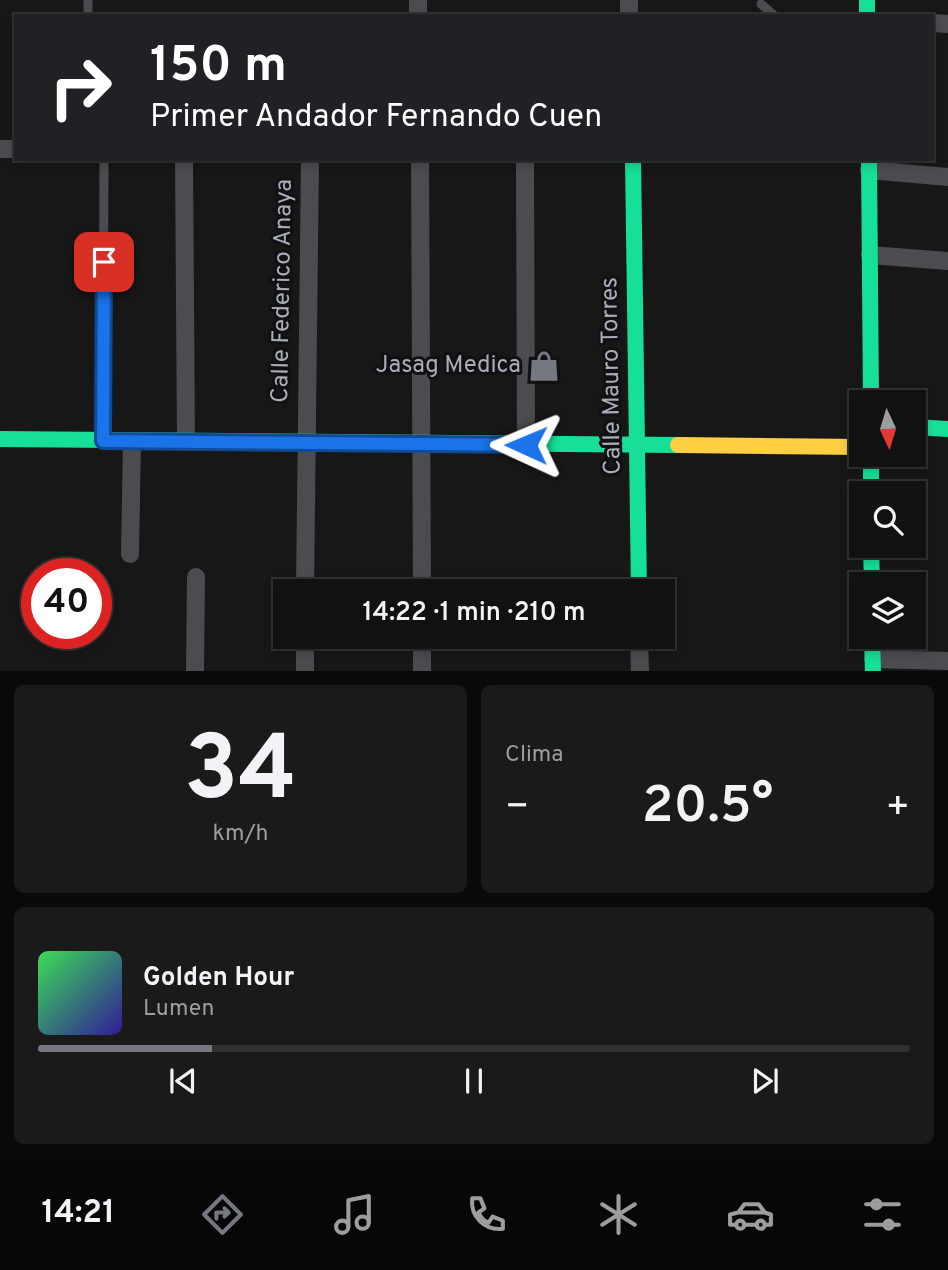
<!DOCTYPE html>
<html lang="es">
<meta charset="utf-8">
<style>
:root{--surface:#111;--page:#1a1a1a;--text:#f1f3f6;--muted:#9c9d9f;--line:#303131;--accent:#757880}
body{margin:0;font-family:Overpass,sans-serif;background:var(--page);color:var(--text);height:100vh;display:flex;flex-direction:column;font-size:26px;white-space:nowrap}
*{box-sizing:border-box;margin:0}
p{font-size:23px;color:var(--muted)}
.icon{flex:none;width:38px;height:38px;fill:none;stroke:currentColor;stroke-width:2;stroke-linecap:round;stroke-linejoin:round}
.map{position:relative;height:671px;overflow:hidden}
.drawer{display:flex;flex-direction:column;gap:14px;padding:14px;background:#090909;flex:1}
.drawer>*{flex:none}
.banner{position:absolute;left:14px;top:14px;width:920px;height:147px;border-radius:0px;box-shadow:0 4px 10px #0003,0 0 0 2px var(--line);background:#202124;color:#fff;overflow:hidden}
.needle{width:46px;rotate:176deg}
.fabs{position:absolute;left:849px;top:390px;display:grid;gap:14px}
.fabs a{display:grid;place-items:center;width:77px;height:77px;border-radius:0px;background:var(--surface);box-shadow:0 4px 10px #0003,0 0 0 2px var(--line);font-size:35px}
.speed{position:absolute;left:21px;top:558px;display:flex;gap:14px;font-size:35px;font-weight:700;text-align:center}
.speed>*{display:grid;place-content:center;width:91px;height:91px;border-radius:50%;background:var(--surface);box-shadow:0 4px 10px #0003,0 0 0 2px var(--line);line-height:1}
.speed .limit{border:10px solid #d22;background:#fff;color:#111}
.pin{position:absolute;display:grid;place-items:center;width:60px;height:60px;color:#fff;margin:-30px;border-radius:14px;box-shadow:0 4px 10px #0006}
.me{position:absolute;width:77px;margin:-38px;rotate:271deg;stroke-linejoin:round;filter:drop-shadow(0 0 5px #0008)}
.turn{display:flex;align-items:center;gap:24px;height:147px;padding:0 21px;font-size:32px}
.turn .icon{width:91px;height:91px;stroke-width:2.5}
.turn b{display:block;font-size:49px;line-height:60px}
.big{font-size:52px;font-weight:600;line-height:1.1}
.drawer .card{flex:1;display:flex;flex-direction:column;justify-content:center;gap:10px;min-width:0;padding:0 24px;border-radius:10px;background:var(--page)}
.drawer .dial{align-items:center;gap:0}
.dial b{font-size:91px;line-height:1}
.song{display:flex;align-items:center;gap:21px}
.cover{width:84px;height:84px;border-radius:10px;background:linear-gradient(135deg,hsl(130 70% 55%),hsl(250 70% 35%))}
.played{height:7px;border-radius:4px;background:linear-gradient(90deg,var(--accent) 20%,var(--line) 20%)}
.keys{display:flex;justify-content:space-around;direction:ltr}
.heat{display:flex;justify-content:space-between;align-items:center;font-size:38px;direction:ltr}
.drawer .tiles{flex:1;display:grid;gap:14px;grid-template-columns:1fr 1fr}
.card:last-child{grid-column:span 2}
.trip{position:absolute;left:273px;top:579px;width:402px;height:70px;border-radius:0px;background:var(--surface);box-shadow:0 4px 10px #0003,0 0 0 2px var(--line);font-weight:600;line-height:70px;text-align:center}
.tabs{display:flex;height:112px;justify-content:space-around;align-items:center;background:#070707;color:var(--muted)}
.tabs .icon{width:49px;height:49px}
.tabs .selected{color:var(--accent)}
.tabs b{font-size:32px;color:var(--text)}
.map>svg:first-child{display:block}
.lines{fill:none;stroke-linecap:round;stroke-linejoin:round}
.lane{stroke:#4b4c50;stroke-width:9}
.street{stroke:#4b4c50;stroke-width:18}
.fast{stroke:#16e098;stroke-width:16}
.slow{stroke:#ffcf43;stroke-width:16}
.route-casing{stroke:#114b97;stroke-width:18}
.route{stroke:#1a73e8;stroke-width:12}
.labels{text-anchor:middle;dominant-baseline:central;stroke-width:6;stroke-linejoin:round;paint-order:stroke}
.street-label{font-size:24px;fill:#a8adb8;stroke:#111113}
.poi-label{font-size:24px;fill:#a8adb8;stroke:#111113;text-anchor:end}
</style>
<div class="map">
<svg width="948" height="672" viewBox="0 0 948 672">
<rect width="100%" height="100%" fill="#171717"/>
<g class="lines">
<g class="lane">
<polyline points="88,0 88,16"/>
<polyline points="761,4 775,16"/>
<polyline points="103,437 104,159"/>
</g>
<g class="street">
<polyline points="418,0 418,16"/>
<polyline points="629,0 629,16"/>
<polyline points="933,23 948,24"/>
<polyline points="0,149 16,149"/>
<polyline points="184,159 186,441"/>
<polyline points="420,159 422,592"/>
<polyline points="525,159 526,445"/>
<polyline points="869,170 948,177"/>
<polyline points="870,255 948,261"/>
<polyline points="130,554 132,441"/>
<polyline points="305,592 310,159"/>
<polyline points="639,637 640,672"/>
<polyline points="873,659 948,661"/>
<polyline points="195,672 196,577"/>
<polyline points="305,672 305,637"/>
<polyline points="422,672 422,637"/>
</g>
<g class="fast">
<polyline points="867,0 867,16"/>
<polyline points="633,159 639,592"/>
<polyline points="869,159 871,402"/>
<polyline points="914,427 948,429"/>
<polyline points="0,439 678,445"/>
<polyline points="871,455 871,494"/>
<polyline points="871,546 872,584"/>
<polyline points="872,637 873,672"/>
</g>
<polyline class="slow" points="678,445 861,447"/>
</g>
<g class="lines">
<defs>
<polyline id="route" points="104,262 103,441 526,445"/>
</defs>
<use href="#route" class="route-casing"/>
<use href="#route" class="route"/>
</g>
<defs>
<symbol id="shop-bare" viewBox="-9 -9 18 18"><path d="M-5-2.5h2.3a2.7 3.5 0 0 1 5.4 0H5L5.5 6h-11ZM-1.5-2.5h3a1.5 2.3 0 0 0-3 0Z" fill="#757880" stroke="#111113" stroke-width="2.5" paint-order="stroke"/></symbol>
</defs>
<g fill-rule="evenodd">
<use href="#shop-bare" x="522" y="344" width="44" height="44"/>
</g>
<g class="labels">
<g class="street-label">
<text transform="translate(283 291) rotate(-89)">Calle Federico Anaya</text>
<text transform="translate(612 376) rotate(-91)">Calle Mauro Torres</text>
</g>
<g class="poi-label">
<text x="521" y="366">Jasag Medica</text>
</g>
</g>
</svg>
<div class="fabs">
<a><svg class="needle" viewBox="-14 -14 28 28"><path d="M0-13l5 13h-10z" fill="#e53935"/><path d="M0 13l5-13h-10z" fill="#9c9d9f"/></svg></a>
<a><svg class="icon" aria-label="search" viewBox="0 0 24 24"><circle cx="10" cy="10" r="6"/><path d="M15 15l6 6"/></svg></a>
<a><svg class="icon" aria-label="layers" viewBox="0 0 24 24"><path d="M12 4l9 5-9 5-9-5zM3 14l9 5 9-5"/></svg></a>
</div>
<div class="speed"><div class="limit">40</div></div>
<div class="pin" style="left:104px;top:262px;background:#d93025"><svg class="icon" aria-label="arrive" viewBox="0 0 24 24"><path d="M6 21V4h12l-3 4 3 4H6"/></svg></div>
<svg class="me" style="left:526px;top:445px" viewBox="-20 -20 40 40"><path d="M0-17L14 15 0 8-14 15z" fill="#1a73e8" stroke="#fff" stroke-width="4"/></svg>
<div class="trip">14:22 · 1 min · 210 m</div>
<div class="banner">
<div class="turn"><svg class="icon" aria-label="right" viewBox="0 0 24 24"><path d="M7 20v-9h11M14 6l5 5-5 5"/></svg><div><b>150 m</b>Primer Andador Fernando Cuen</div></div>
</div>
</div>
<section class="drawer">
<div class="tiles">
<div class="card dial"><b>34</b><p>km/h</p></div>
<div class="card"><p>Clima</p>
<div class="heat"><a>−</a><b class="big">20.5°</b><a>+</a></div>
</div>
<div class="card">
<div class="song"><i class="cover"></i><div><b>Golden Hour</b><p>Lumen</p></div></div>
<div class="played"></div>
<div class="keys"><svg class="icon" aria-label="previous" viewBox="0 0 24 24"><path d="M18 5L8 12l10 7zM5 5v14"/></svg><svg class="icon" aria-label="pause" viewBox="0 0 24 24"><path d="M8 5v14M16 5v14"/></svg><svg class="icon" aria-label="next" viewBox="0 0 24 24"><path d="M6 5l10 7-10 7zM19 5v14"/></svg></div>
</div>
</div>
</section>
<nav class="tabs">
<b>14:21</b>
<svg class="icon selected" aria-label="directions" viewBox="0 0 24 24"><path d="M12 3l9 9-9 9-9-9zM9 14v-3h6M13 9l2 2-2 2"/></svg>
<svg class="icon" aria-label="music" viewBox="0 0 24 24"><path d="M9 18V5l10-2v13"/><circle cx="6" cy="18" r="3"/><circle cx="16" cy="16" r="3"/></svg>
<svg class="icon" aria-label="phone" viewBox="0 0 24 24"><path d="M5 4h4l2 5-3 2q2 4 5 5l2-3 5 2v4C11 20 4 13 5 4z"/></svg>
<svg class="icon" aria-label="climate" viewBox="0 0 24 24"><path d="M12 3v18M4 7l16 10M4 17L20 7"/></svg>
<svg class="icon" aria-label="car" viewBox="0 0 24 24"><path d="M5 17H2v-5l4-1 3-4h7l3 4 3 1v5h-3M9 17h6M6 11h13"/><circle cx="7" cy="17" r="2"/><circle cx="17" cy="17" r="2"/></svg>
<svg class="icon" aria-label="filters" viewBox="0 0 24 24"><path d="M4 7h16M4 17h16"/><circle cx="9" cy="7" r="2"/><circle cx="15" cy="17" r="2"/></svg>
</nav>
